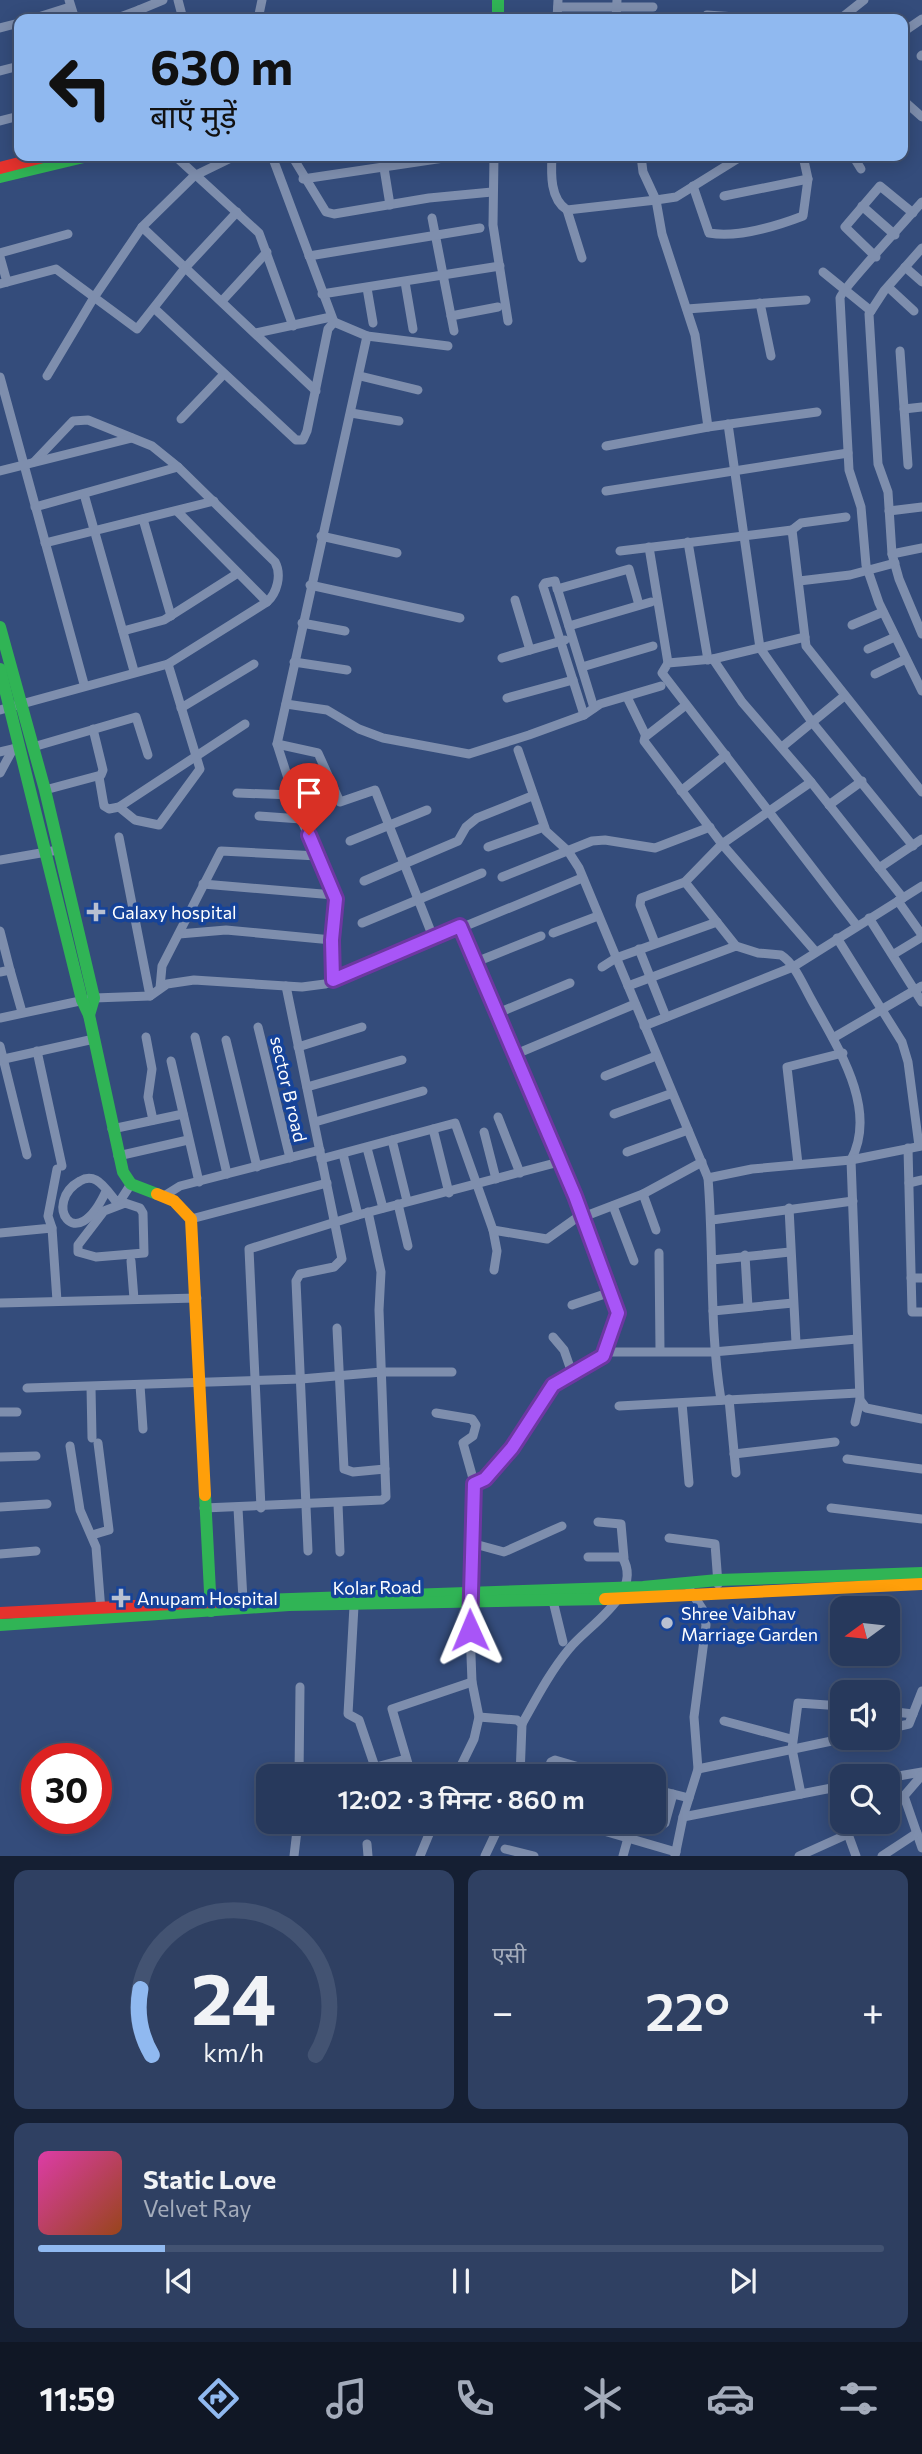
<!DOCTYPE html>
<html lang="hi">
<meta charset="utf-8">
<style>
:root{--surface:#27395c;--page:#2f4062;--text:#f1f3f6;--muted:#a4acbb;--line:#435372;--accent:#90b9f0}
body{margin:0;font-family:Commissioner,"Noto Sans Devanagari",sans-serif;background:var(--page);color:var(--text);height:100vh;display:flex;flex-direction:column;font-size:26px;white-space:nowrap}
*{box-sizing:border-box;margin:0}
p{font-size:23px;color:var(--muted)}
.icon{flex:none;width:38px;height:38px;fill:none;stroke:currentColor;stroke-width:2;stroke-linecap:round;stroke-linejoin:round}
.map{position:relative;height:1856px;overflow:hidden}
.side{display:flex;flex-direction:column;gap:14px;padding:14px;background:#151f33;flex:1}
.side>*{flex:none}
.banner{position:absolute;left:14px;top:14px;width:894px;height:147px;border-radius:14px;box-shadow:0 4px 18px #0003,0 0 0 2px var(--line);background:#90b9f0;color:#111;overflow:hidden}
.needle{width:46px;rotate:255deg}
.fabs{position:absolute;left:830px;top:1596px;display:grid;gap:14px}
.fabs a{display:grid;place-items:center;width:70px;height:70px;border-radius:14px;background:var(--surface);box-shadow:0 4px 18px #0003,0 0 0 2px var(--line);font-size:35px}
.speed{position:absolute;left:21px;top:1743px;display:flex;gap:14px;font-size:35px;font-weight:700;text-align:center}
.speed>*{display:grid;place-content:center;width:91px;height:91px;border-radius:50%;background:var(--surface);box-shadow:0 4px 18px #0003,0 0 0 2px var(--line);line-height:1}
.speed .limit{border:10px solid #d22;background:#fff;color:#111}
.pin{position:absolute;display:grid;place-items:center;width:60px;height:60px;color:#fff;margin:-72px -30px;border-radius:50% 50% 50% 0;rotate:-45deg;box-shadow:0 0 7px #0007}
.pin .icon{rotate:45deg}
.me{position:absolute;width:77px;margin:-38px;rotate:359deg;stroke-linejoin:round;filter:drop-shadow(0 0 5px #0008)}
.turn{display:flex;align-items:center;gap:24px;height:147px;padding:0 21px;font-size:32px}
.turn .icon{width:91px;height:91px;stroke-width:2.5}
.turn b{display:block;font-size:49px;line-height:60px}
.big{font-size:52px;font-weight:600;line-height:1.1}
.side .card{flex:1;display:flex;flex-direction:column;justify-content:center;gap:10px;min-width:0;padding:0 24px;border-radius:14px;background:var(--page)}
.side .dial{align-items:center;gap:0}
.dial svg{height:182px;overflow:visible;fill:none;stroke:var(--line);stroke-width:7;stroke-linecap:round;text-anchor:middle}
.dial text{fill:var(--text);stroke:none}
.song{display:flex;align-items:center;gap:21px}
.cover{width:84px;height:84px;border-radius:10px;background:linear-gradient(135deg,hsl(320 70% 55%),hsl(20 70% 35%))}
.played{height:7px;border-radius:4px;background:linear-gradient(90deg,var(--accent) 15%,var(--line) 15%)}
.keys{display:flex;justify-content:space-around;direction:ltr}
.heat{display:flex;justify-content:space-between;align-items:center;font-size:38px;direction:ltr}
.side .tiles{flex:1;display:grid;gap:14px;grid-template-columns:1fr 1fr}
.card:last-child{grid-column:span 2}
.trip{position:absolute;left:256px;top:1764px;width:410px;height:70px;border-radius:14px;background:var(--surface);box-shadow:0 4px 18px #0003,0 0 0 2px var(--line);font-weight:600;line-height:70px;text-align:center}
.dock{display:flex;height:112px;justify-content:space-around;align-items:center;background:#101725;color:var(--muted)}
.dock .icon{width:49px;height:49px}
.dock .selected{color:var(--accent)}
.dock b{font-size:32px;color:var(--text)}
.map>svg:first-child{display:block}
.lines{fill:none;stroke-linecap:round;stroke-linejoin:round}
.street{stroke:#7e8ead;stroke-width:9}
.fast{stroke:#30b455;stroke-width:12}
.slow{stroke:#ff9f0a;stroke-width:12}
.jam{stroke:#e5322d;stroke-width:12}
.route-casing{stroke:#6d37a1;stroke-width:18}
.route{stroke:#a855f7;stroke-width:12}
.poi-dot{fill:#b8c0d1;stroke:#164399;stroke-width:2.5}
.labels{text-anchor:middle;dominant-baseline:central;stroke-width:7;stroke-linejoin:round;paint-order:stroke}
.poi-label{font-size:18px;fill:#fff;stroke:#164399;text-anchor:start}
.street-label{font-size:18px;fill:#fff;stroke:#164399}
</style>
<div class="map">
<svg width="922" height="1856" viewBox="0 0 922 1856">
<rect width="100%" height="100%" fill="#344c7b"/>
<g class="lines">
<g class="street">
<polyline points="69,0 75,19"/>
<polyline points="178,0 183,19"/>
<polyline points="558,7 653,7"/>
<polyline points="139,10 163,0"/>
<polyline points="32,19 70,7"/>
<polyline points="115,19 139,10 142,19"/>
<polyline points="212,19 218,17"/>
<polyline points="258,19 262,0"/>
<polyline points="557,19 558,0"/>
<polyline points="616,19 617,0"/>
<polyline points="706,19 707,15 765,19"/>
<polyline points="840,19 864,0"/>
<polyline points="0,28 19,23"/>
<polyline points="903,32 922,19"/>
<polyline points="921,56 922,55"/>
<polyline points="0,71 19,66"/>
<polyline points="903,100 922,117"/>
<polyline points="0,121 19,116"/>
<polyline points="175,156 259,233 293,326"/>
<polyline points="272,156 334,322"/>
<polyline points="292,156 326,212 334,214 429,198 492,192"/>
<polyline points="494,156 493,225 508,321"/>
<path d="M552,156C551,174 550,199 567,210"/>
<polyline points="641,156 643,172 656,200 676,197 742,156"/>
<polyline points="853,156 861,169"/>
<polyline points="384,168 390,205"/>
<polyline points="303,179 457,156"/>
<path d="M693,186L709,233C737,238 777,226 803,216L808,179L803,156"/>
<polyline points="724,196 808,179"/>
<path d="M922,202C910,216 841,290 840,298L849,470L861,507L866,565L879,603L922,691"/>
<polyline points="862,206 895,235"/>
<polyline points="432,218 454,331"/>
<polyline points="142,227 316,391"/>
<polyline points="922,248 884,291 869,314 878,464 888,492 892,554 899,579 922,634"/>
<polyline points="0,253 68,234"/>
<polyline points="309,256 480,228"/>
<polyline points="0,257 7,282"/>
<polyline points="876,257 845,227 880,186 913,213"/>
<polyline points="582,258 567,210 656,200 662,234 695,335 708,427"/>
<polyline points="905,267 922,282"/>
<polyline points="823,272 871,311"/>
<polyline points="405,282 413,329"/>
<polyline points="0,284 56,269 137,329 185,268 237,212"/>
<polyline points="888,287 914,311"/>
<polyline points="367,288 373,323"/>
<polyline points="322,294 500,266"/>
<polyline points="222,301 267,252"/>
<polyline points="760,303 771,356"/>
<polyline points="155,309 296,440 303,440 307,431 328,329 334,322 367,336 277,744 301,819 336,899 332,940 333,980"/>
<polyline points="687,309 806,300"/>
<polyline points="451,316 498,307"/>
<polyline points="256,333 331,317"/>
<polyline points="367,336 448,346"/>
<polyline points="900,351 908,465"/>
<polyline points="47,376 93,299 142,227 194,176 235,156"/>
<polyline points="360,376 418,390"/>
<polyline points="0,377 84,684"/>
<polyline points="904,409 922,407"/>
<polyline points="351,413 399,421"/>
<polyline points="181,419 224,374"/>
<polyline points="728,424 760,648 812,722 913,846"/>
<polyline points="606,446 708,427 817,412"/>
<path d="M34,462L73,421L88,420L152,446L178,467L275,562C282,575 277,593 267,602L177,511"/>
<polyline points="0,471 132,438"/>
<polyline points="606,491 848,453"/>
<polyline points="84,494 134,671"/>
<polyline points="35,507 178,467"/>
<polyline points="889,511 922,507"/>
<polyline points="143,519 171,616"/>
<polyline points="792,530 801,523 846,517"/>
<polyline points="321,536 397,553"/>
<polyline points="688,542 708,660"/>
<polyline points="45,543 214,501"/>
<polyline points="649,547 668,663"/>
<polyline points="620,551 792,530 806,646 922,792"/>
<polyline points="892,554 922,548"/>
<polyline points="799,581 850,575 895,563"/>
<polyline points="310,585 460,618"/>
<polyline points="557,589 629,569 639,605"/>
<polyline points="515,600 530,650"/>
<polyline points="302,623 345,631"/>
<polyline points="852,625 883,612"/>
<polyline points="569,626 651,602"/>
<polyline points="123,631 164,620 238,573"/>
<polyline points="805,637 713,659 668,663 662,673 857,926"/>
<polyline points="868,649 895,637"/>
<polyline points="502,658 565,640"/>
<polyline points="713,659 742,702 811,782 903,898"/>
<polyline points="294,662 347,670"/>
<polyline points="582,667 653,646"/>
<polyline points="875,674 906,659"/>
<polyline points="627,697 646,736"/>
<polyline points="507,698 573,680"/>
<polyline points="286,704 327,710 359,729 383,738 469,754 529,735 584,715 600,704 661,686"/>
<polyline points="686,705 645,737 644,741 722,844 815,951"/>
<polyline points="181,708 254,664"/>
<polyline points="0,710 168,664 267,602"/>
<polyline points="584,715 543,586 545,583 555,581 594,708"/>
<polyline points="277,744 318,753 340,802 375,790 433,937"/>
<polyline points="33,747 136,717 148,755"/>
<polyline points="782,747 843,697"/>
<path d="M518,750L546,831L568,851L579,868L708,1178C714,1252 709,1326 721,1400"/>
<polyline points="0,752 16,748"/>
<polyline points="0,773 13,749"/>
<polyline points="99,777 104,806 109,809 119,807 245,724"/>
<polyline points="45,790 101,775 103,770 93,729"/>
<polyline points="681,791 726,755"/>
<polyline points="237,793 293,795"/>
<polyline points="829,805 862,781"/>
<polyline points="119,807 135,820 159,825 200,769 168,664"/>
<polyline points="259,816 301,819"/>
<polyline points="119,837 150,996"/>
<polyline points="350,841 427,810"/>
<polyline points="488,847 544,827"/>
<polyline points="0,860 58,850"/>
<polyline points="879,868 922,839"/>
<polyline points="502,877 592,841 605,840 655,848 710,827"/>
<polyline points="364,881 458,841 466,827 477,818 532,796"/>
<polyline points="685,882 736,946"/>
<polyline points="203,884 334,895"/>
<polyline points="898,901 922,935"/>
<polyline points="869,918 922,1002"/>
<polyline points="362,923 482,873"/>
<polyline points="460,926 575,1196 609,1288 608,1293 572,1305"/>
<polyline points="0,931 10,970 0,972"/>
<polyline points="553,933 598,916"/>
<polyline points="179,934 226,930 332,940"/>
<polyline points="837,938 902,1042 908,1062 919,1146"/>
<polyline points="655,943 640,905 641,898 685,882 722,844 811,782"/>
<polyline points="639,949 666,1017"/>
<polyline points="894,954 922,937"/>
<polyline points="476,962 541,936"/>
<polyline points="602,967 616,958 717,922"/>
<polyline points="10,970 22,1012"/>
<polyline points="286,986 342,1259 334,1267 300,1274 296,1281 308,1551"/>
<path d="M628,986L736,946L758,953L781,955C795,964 803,985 811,999C836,1045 879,1108 851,1160L860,1400L866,1408L922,1419"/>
<polyline points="160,988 162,966 221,851 318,856"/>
<polyline points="498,1013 570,983"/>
<polyline points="0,1018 94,998 150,996 167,984 194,980 302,987 325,984 582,878"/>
<polyline points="644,1026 793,967 922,886"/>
<polyline points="258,1027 290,1158"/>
<polyline points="146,1037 152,1069 148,1097 153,1120"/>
<polyline points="195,1037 227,1174"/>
<polyline points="833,1038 922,986"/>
<polyline points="226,1040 257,1167"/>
<polyline points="0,1046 27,1155"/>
<polyline points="298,1047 362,1027"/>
<polyline points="37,1051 62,1166"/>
<polyline points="516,1054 635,1004"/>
<polyline points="4,1059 94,1039"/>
<polyline points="171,1061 199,1182"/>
<polyline points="605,1076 656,1056"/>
<polyline points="307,1087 402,1060"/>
<polyline points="614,1114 670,1094"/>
<polyline points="498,1117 520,1173"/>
<polyline points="315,1122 423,1091"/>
<polyline points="112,1129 183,1114"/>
<polyline points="433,1129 449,1193"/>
<polyline points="484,1132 496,1179"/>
<polyline points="392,1140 407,1201"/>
<polyline points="367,1148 383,1208"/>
<polyline points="908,1148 912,1312 922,1312"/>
<polyline points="627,1152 688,1130"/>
<polyline points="343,1154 358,1215"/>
<polyline points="118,1156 188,1140"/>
<polyline points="321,1159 455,1123 493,1230 497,1251 494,1270"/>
<polyline points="798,1164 787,1067 843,1053"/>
<polyline points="708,1178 752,1169 851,1160 922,1146"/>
<polyline points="909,1183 922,1180"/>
<path d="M106,1191C75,1259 42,1202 80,1181C85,1178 90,1177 96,1180C104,1184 112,1197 118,1204L131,1184"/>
<polyline points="643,1194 656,1230"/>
<polyline points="164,1196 180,1186 320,1150"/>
<polygon points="125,1203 140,1208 143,1213 144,1253 96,1257 78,1252 78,1245 104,1211"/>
<polyline points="398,1204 408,1246"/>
<polyline points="613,1206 634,1261"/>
<polyline points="789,1208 796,1343"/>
<polyline points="583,1217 643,1194 702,1162"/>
<polyline points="191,1219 327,1183"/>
<polyline points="712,1220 853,1201"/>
<polyline points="52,1228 57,1301"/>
<polyline points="493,1230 547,1239 582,1214"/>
<polyline points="0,1233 52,1228 48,1216 57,1169"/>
<polyline points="659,1253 660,1350"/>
<polyline points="745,1255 748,1307"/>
<polyline points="712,1260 790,1252"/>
<polyline points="131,1261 134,1299"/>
<polyline points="911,1278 922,1278"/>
<polyline points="0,1303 197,1298"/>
<polyline points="713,1311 793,1303"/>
<polyline points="337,1328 344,1469 353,1472 385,1469"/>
<polyline points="553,1337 564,1350 572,1373"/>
<polyline points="603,1356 618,1313 608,1292"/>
<polyline points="140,1385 143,1429"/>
<polyline points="91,1387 92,1438"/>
<polyline points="27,1388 301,1379 382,1372 452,1372"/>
<polyline points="729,1399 736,1473"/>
<polyline points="682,1403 689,1483"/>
<polyline points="619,1406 858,1393"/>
<polyline points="0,1412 17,1412"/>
<polyline points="436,1413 472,1419 476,1425 473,1436 463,1443 474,1482 469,1603 472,1682 479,1717 474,1739 456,1776"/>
<polyline points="855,1422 860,1400"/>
<polyline points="70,1446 80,1510 96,1547 101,1611"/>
<polyline points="734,1454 835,1442"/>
<polyline points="0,1457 36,1456"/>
<polyline points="847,1459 922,1469"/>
<polyline points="474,1484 485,1479 511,1448 553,1385 611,1352 713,1352 857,1339"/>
<polyline points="338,1504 340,1552"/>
<polyline points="0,1507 47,1504"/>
<polyline points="204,1508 382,1500 386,1497 379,1310 381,1272 368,1212"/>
<polyline points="238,1508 243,1600"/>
<polyline points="261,1508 249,1249 358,1215 559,1162"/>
<polyline points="831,1508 922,1519"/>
<polyline points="598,1522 621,1524 624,1558"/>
<polyline points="92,1535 109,1530 98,1443"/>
<polyline points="669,1538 715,1544 718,1584"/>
<polyline points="471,1543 504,1552 562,1526"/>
<polyline points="0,1554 36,1551"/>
<polyline points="553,1601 563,1642"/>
<polyline points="354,1606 348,1714 359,1720 375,1767"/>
<polyline points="842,1706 798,1703 792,1749 801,1794 842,1786"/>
<polyline points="887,1711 913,1714"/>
<polyline points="479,1717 517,1720 522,1724 520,1776"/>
<polyline points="724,1721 791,1739"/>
<path d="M522,1724C536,1699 550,1672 569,1649C587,1626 645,1593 622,1557H588"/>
<polyline points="887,1729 909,1724 922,1691"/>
<polyline points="698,1769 846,1738"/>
<polyline points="411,1774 392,1709 472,1682"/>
<polyline points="346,1775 406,1759"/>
<polyline points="299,1776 300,1687"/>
<polyline points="545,1776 551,1762 555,1760 610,1776"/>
<polyline points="887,1778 922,1772"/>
<polyline points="653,1789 689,1798"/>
<polyline points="904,1796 922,1848"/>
<polyline points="887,1807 904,1796 922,1775"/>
<polyline points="683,1817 801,1794"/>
<polyline points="573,1822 676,1852"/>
<polyline points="647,1822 662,1825 665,1823 673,1794"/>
<polyline points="848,1834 856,1856"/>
<polyline points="367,1844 368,1856"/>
<polyline points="505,1849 534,1856"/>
<polyline points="294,1856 298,1822"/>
<polyline points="420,1856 434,1822"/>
<polyline points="485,1856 501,1822"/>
<polyline points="623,1856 628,1838"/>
<polyline points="675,1856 683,1817 698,1769 694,1717 706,1625 703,1610 690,1590"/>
<polyline points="799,1856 848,1834 866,1822"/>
<polyline points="882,1856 917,1833"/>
</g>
<g class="fast">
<polyline points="498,0 498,19"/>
<polyline points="0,177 88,156"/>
<polyline points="0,627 45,790 94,998 89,1015"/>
<polyline points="0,669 82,1000 89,1015 123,1172 131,1184 157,1194"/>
<polyline points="205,1495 211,1611"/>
<polyline points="230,1601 643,1587 718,1580 922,1573"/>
<polyline points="0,1625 289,1605 605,1599"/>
</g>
<g class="slow">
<polyline points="157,1194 174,1201 191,1219 205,1495"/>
<polyline points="605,1599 922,1584"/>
</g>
<g class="jam">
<polyline points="0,168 47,156"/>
<polyline points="0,1613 230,1601"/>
</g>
</g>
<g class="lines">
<defs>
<polyline id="route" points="309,835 336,899 332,940 333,980 460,926 575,1196 618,1313 603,1356 553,1385 512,1448 485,1479 474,1484 470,1630"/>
</defs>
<use href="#route" class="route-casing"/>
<use href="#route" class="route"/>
</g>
<g class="poi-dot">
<path d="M92.5 901.5h7v7h7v7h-7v7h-7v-7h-7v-7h7z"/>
<path d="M117.5 1587.5h7v7h7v7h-7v7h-7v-7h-7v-7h7z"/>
<circle cx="667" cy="1623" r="7"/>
</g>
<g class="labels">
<g class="poi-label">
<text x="112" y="912">Galaxy hospital</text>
<text x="137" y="1598">Anupam Hospital</text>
<text x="681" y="1613">Shree Vaibhav<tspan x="681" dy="21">Marriage Garden</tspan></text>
</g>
<g class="street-label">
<text transform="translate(289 1089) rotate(77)">sector B road</text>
<text transform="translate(377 1587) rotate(-1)">Kolar Road</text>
</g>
</g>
</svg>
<div class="fabs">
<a><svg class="needle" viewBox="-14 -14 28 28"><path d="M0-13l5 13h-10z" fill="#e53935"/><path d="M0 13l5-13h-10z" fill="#a4acbb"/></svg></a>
<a><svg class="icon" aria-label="sound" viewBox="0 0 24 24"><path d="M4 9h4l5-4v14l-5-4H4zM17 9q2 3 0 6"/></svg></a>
<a><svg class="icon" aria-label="search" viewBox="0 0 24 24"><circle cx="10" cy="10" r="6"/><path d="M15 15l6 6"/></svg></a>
</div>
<div class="speed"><div class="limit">30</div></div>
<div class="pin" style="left:309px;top:835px;background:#d93025"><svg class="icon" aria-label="arrive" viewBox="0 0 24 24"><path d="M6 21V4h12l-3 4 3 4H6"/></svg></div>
<svg class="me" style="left:470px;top:1630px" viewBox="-20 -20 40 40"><path d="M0-17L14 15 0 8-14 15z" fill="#a855f7" stroke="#fff" stroke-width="4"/></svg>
<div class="trip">12:02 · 3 मिनट · 860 m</div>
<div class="banner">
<div class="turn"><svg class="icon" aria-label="left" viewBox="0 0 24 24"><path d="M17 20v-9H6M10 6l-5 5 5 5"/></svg><div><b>630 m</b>बाएँ मुड़ें</div></div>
</div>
</div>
<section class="side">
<div class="tiles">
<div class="card dial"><svg viewBox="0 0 100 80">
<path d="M14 69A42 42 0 1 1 86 69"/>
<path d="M14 69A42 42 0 0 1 9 40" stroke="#90b9f0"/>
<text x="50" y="56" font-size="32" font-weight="700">24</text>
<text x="50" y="72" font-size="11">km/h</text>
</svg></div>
<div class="card"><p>एसी</p>
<div class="heat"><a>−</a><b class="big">22°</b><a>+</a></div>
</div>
<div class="card">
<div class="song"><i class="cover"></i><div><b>Static Love</b><p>Velvet Ray</p></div></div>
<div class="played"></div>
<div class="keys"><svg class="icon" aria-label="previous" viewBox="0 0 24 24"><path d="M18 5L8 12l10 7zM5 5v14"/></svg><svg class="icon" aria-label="pause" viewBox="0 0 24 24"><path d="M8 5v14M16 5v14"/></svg><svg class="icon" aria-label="next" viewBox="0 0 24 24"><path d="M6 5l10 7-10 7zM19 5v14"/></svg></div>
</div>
</div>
</section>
<nav class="dock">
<b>11:59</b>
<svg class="icon selected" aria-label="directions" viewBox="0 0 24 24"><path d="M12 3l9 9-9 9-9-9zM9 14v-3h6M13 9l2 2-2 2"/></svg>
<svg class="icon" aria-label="music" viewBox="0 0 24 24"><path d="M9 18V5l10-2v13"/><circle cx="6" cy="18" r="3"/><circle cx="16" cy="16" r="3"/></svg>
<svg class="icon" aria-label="phone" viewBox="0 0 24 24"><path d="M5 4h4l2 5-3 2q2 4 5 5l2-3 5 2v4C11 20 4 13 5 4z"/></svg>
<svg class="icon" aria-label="climate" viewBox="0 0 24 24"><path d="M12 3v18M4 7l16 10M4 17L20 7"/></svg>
<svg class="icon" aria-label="car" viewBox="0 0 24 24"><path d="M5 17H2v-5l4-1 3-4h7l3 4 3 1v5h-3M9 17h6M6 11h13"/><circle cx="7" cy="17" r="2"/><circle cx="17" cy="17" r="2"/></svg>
<svg class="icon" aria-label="filters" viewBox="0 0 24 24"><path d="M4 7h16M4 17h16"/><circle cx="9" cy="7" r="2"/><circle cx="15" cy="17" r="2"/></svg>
</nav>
